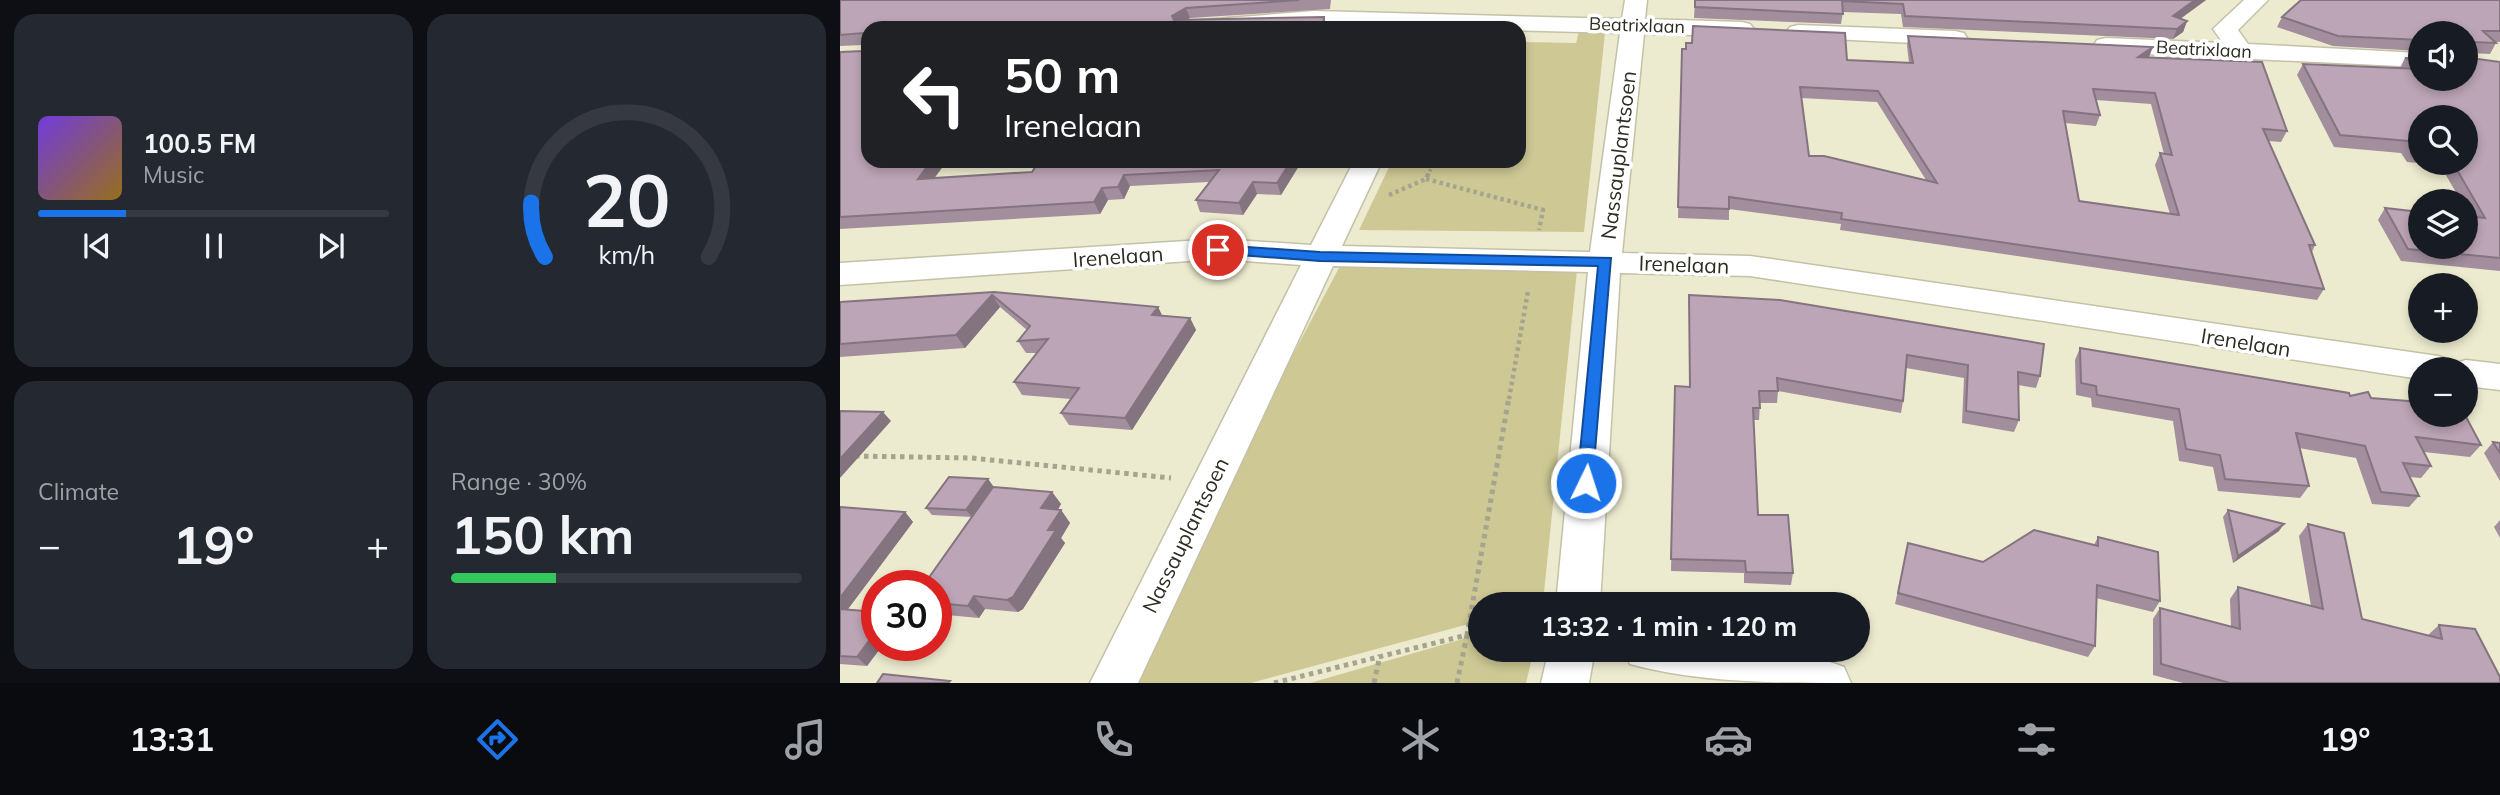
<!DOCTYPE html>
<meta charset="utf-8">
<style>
:root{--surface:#171b24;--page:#242831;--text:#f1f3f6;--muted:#9ea1a6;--line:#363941;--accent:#1a73e8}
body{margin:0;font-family:Mulish,sans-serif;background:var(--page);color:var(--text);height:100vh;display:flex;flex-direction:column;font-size:26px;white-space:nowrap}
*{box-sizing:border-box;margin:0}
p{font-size:23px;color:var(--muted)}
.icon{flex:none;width:38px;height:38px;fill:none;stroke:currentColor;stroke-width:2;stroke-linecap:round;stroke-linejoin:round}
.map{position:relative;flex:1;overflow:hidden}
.sheet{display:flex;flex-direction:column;gap:14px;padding:14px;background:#0d0f14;width:840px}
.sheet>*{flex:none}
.banner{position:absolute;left:21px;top:21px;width:665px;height:147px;border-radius:21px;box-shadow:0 4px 10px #0003;background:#202124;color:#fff;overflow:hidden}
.controls{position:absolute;left:1568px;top:21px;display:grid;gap:14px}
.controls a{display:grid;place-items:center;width:70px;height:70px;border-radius:50%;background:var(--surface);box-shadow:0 4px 10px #0003;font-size:35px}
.speed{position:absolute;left:21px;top:570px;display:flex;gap:14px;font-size:35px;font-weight:700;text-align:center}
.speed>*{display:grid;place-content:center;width:91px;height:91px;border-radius:50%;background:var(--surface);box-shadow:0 4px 10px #0003;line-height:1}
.speed .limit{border:10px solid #d22;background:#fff;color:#111}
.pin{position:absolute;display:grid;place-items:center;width:60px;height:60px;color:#fff;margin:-30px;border:4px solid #fff;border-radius:50%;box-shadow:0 2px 7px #0007}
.me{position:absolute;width:77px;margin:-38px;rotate:4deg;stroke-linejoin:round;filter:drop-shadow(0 0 5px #0008)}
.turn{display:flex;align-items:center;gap:24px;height:147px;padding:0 28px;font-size:32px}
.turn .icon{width:91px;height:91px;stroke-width:2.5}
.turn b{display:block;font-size:49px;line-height:60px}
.big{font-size:52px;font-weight:700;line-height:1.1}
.sheet .tile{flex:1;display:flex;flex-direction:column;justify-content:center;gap:10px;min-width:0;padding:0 24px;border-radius:21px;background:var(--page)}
.sheet .dial{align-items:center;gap:0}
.dial svg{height:182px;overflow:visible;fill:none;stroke:var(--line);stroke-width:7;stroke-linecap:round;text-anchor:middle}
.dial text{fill:var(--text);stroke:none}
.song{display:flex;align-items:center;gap:21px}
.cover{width:84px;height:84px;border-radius:10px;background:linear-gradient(135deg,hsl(260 70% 55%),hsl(40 70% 35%))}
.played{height:7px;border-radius:4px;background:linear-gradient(90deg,var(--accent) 25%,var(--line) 25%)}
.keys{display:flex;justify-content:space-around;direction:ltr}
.heat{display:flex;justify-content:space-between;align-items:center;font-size:38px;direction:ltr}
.charge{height:10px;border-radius:5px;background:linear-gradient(90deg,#34c759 30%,var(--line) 0)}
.sheet .tiles{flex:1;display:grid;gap:14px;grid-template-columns:repeat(2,1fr)}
.trip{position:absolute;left:628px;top:592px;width:402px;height:70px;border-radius:35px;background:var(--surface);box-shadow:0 4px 10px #0003;font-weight:700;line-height:70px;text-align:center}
.dock{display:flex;height:112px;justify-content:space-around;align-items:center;background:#090b0e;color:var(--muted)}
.dock .icon{width:49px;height:49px}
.dock .current{color:var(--accent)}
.dock b{font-size:32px;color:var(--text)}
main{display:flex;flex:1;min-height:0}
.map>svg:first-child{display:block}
.green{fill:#cdc894}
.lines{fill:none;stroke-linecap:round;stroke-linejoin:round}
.street-casing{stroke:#c4c1a7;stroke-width:3}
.path-far2{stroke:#a5a48e;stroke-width:3.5;stroke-dasharray:2.5 2.5;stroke-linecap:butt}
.path-far1{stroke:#a5a48e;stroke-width:4.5;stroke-dasharray:3.5 3.5;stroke-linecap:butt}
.path{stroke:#a5a48e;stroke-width:5;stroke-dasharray:4.5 4.5;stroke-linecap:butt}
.street{fill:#fff;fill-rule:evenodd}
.wall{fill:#a28e9d;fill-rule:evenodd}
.shaded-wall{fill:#84747f}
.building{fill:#bca5b6;stroke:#84747f;stroke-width:2;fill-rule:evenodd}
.route{fill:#1a73e8;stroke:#114b97;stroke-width:2}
.labels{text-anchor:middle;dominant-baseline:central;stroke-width:7;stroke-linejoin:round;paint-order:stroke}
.far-street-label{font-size:18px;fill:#2d2c22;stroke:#fff}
.street-label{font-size:21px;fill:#2d2c22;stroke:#fff}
</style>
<main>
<section class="sheet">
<div class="tiles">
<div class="tile">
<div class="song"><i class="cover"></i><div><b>100.5 FM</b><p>Music</p></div></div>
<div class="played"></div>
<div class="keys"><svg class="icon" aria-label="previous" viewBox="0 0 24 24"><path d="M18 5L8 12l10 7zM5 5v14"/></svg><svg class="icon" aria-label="pause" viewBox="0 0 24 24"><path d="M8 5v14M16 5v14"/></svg><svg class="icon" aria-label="next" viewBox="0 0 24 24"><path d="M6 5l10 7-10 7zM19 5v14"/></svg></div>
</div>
<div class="tile dial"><svg viewBox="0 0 100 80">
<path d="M14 69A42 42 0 1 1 86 69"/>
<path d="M14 69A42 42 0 0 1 8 45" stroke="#1a73e8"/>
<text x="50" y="56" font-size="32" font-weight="700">20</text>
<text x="50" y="72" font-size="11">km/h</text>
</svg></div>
<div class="tile"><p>Climate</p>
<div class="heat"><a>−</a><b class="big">19°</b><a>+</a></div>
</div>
<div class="tile"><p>Range · 30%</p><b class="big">150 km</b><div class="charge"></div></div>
</div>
</section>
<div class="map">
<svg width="1660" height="683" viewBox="0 0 1660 683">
<rect width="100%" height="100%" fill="#edebcf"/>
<g class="green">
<polygon points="739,32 765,33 744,232 519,230 552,161 679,161 679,42 736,43"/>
<polygon points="500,266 737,270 703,602 640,604 640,621 411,683 289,683 413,430"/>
<polygon points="640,634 640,649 694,649 686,683 470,683"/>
</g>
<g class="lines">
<defs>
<g id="street">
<polygon points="785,0 807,0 805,19 902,22 910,24 914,29 910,34 902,36 804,34 782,253 910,256 1598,356 1611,360 1613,364 1626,360 1660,364 1660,390 1626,386 1626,369 1580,369 1580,379 910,276 780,273 760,604 716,604 748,272 493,266 298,683 250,683 461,265 378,259 0,285 0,263 378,239 471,245 514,161 542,161 502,246 750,252 780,33 474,25 338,28 342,23 350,21 474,11 782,19"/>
<polygon points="1404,0 1428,0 1398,30 1408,44 1580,53 1580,67 1266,52 1257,50 1254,45 1257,40 1266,38 1383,43 1373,29"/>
<polygon points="958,25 1115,31 1124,33 1127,38 1124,43 1115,45 950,37 946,32 950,27"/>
<polygon points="709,649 755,649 749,683 701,683"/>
<path d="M783,649C856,649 935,640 1004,667L1011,683C937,683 860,683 790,664Z"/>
</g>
</defs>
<use href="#street" class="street-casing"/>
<polyline class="path-far2" points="588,176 594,161"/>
<g class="path-far1">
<polyline points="586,179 703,210 699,230"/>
<polyline points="549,195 586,179 588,174"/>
<polyline points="669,399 688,291"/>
</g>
<g class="path">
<polyline points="15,456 131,458 331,478"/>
<polyline points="434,683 627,635 669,397"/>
<polyline points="534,683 540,655"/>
<polyline points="617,683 627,635"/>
</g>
<use href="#street" class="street"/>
</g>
<g class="wall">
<polygon points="0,0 491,0 490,9 350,18 28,28 94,178 192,172 199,161 462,161 441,195 417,194 403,215 360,212 356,200 369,182 290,186 284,199 268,200 260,214 0,229 0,52 23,51 23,45 0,46"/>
<polygon points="855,0 1366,0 1340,19 1347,21 1343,32 1333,39 1063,27 1061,14 1003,12 1001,24 854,18"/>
<path d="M1660,0V42H1655L1656,43L1650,54L1630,53V58L1660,62V271L1561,261L1538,220L1545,208L1629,217L1626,210V201H1621L1600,165L1567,162L1561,153L1494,147L1457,75L1463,64L1560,68L1565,58H1580V79H1626L1580,33V51L1493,46L1437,27L1442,17ZM1580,117L1626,163H1580Z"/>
<path d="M1068,36L1308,58L1447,131L1441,142L1428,141L1475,245L1472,252L1484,289L1477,300L1000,230L1001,224L889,209V220L838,218L842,49H846L852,43L1007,60L1069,63L1067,46ZM961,98L1037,102L1086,180L969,156ZM1256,100L1311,104L1324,154L1320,153L1315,165L1330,214L1239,201L1225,123L1256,126L1260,115Z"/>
<polygon points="154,292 318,307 322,315 350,318 356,330 292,430 229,425 221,413 231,399 182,395 174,382 197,353 186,353 178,341 187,330 160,307 125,348 0,357 0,302"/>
<polygon points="849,295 1200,376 1196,388 1178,385 1179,420 1174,432 1122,423 1124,378 1066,368 1063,401 1061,413 938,391 937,403 920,403 919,420 913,420 918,515 953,573 951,585 904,583 904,573 831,571 835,386 849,387"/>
<polygon points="1240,348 1510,396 1531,398 1641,445 1630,457 1584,452 1591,466 1581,478 1569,477 1579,496 1569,507 1532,504 1516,458 1459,448 1469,486 1460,498 1378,491 1373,467 1339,461 1333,421 1252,407 1251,398 1236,395 1235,360"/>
<polygon points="1653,442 1660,443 1660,481 1644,453"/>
<polygon points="148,479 153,486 132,517 92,515 86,508"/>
<polygon points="212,492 221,504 218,510 221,510 230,523 221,538 225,543 183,609 178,612 145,609 139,618 96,614 96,586"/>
<polygon points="0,507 65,512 73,522 8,609 37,646 42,646 27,666 0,664"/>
<polygon points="1388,510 1439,531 1393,563 1383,517"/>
<polygon points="1660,520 1660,538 1654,527"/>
<polygon points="1468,524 1522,619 1588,635 1599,625 1660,683 1343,683 1313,675 1313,619 1320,608 1391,627 1390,599 1398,587 1471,606 1459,536"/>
<polygon points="1258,537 1320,601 1313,612 1256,598 1255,646 1248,657 1055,604 1068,543 1143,562 1254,545"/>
</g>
<g class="shaded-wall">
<polygon points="1355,0 1366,0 1329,27 1333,16"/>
<polygon points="346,8 350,18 336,26 332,16"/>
<polygon points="484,17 487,28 483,28"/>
<polygon points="1347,21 1343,32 1333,39 1337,29"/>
<polygon points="1313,47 1309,57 1298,57"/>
<polygon points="91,161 107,161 85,191 78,179"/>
<polygon points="451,161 462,161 441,195 437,183"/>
<polygon points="284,175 290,186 284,199 278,187"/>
<polygon points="413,182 417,194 403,215 399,203"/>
<polygon points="262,188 268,200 260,214 254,202"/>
<polygon points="152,295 160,307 125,348 116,335"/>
<polygon points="318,307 324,320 312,315"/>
<polygon points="350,318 356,330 292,430 285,418"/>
<polygon points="43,412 51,421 0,478 0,459"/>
<polygon points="148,479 153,486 132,517 126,510"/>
<polygon points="212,492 221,504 210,521 201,508"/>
<polygon points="221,510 230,523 221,538 225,543 183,609 178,612 167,600"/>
<polygon points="65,512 73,522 2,617 0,615 0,598"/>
<polygon points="1444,524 1439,531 1393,563 1398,556"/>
<polygon points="134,596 145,609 139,618 128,606"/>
<polygon points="37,630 37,646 42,646 27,666 17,657"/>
</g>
<g class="building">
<polygon points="0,0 459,0 346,8 332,16 334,20 484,17 483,28 28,28 28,161 91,161 78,179 192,172 199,161 451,161 437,183 413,182 399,203 356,200 379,170 284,175 278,187 262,188 254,202 0,217 0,52 23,51 23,33 0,35"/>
<polygon points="855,0 1355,0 1333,16 1347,21 1337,29 1065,16 1063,4 1002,1 1003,14 855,7"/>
<polygon points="1461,0 1660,0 1660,31 1643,31 1656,43 1631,42 1630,58 1660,62 1660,258 1568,249 1545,208 1580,212 1580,247 1626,247 1626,216 1645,218 1613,163 1626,163 1626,117 1580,117 1580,151 1574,150 1568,141 1500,135 1463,64 1580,69 1580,79 1626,79 1626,33 1580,33 1580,40 1498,36 1442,17"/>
<path d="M853,26L1005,33L1007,60L1073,63L1068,36L1313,47L1298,57L1422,62L1447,131L1423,129L1475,245H1469L1484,289L1001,219L1002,213L889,197V209L838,207L842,49H846V43H852ZM960,87L1038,91L1097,183L984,156H969ZM1253,89L1315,93L1332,155L1320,153L1339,215L1239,201L1223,111L1260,115Z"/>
<polygon points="1565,58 1580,58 1580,63"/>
<polygon points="154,292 318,307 312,315 350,318 285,418 221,413 239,388 174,382 208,339 178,341 190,326 152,295 116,335 0,344 0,302"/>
<polygon points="849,295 940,300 1204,344 1200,376 1178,372 1179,420 1126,411 1128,365 1067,355 1063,401 937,378 938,391 919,391 920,408 913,408 918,515 948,515 953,573 906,572 905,561 831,559 835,386 850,387"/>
<polygon points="1240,348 1509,393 1510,396 1528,392 1531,398 1580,402 1580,415 1625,415 1641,445 1576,437 1591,466 1563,463 1579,496 1541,492 1525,446 1456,433 1469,486 1385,479 1380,455 1346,449 1339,409 1257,395 1256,386 1241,383"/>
<polygon points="0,411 43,412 0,459"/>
<polygon points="1653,442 1660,443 1660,453"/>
<polygon points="109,477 148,479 126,510 86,508"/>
<polygon points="153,487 212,492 201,508 221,510 208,530 216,530 173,597 167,600 134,596 128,606 96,603 96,586 83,586"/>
<polygon points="0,507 65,512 0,598"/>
<polygon points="1388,510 1444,524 1398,556"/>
<polygon points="1468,524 1504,533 1522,619 1602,639 1599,625 1635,629 1660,677 1660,683 1390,683 1321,664 1320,608 1400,629 1398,587 1483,609"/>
<polygon points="1194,530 1258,546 1258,537 1318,552 1320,601 1257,585 1255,646 1058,593 1068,543 1143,562"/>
<polygon points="0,609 37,612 37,630 17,657 0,656"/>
<polygon points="43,674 110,681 108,683 37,683"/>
</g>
<polygon class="route" points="378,245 480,252 771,258 752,488 740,488 737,483 758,266 480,261 373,253 371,250"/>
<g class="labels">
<g class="far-street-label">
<text transform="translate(797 25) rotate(2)">Beatrixlaan</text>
<text transform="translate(1364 49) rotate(3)">Beatrixlaan</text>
</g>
<g class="street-label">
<text transform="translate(778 155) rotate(-83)">Nassauplantsoen</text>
<text transform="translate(278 256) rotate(-4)">Irenelaan</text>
<text transform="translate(844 264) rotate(2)">Irenelaan</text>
<text transform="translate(1406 342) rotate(9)">Irenelaan</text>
<text transform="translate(345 535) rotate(-64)">Nassauplantsoen</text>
</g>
</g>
</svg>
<div class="controls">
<a><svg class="icon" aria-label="sound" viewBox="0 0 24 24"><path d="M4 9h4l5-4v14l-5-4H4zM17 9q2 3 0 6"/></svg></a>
<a><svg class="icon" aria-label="search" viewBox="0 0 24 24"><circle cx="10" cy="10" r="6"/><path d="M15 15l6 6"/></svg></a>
<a><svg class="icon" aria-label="layers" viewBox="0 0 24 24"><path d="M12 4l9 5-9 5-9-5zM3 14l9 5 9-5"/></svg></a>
<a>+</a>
<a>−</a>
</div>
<div class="speed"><div class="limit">30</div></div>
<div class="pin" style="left:378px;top:250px;background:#d93025"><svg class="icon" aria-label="arrive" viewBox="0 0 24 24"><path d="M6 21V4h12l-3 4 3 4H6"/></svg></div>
<svg class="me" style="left:746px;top:483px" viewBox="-20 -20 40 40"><circle r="17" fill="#1a73e8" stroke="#fff" stroke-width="3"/><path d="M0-11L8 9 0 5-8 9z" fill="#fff"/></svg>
<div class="trip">13:32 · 1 min · 120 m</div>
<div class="banner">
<div class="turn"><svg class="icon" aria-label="left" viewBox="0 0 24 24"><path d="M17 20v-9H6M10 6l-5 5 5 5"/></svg><div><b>50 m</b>Irenelaan</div></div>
</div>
</div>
</main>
<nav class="dock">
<b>13:31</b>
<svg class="icon current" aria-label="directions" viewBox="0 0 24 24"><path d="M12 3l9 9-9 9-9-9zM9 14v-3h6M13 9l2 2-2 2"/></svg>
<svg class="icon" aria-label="music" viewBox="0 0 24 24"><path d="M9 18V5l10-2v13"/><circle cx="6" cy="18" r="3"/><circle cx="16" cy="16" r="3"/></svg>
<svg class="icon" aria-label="phone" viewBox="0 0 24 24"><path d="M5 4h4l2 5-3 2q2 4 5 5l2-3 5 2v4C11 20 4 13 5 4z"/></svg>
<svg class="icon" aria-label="climate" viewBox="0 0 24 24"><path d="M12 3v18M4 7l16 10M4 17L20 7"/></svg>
<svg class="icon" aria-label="car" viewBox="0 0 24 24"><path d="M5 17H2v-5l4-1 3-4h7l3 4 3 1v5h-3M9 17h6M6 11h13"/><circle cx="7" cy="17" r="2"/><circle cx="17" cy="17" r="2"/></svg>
<svg class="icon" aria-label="filters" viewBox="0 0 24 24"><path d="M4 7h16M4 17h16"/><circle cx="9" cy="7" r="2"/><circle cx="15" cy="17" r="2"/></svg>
<b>19°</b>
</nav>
